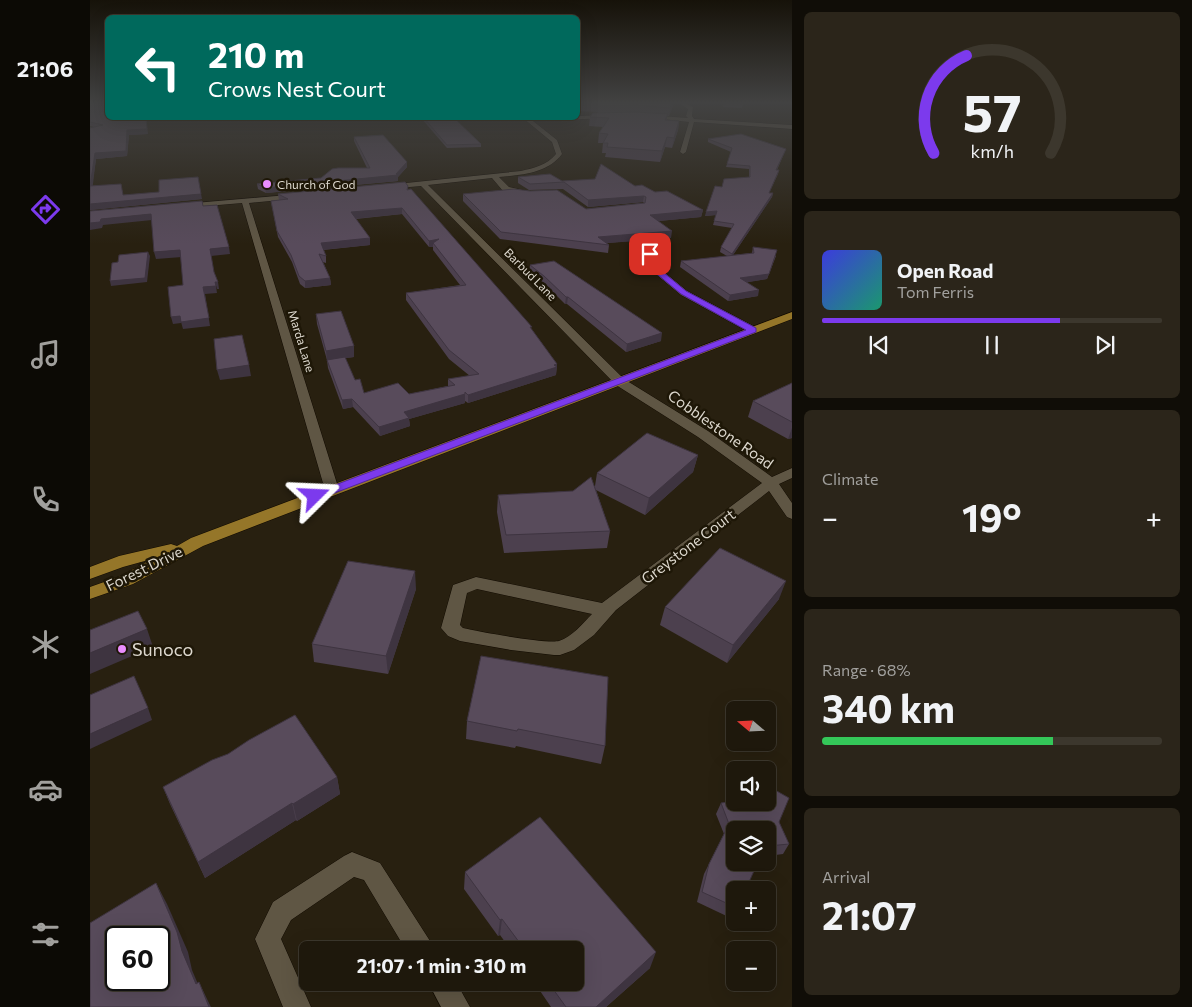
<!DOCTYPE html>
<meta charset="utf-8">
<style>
:root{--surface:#1e180c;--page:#2b251a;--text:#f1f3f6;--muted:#a1a09d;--line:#3c372d;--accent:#7c3aed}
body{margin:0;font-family:Commissioner,sans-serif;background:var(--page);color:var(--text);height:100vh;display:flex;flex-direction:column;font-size:19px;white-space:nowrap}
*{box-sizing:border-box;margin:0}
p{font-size:16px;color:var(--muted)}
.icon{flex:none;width:28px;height:28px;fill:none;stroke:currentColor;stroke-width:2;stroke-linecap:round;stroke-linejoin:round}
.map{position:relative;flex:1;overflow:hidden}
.panel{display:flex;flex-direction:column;gap:12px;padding:12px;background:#100d07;width:400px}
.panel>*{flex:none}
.top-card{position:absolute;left:15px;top:15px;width:475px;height:105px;border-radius:8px;box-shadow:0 5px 20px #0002,0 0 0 1px var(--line);background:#00695c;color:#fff;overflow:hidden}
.needle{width:32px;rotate:289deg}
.tools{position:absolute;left:636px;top:701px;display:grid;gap:10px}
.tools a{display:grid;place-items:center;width:50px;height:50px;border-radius:8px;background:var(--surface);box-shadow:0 5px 20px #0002,0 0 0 1px var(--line);font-size:25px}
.speed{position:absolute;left:15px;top:926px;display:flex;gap:10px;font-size:25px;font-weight:700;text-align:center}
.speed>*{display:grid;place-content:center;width:65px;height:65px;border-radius:50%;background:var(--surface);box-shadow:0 5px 20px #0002,0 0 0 1px var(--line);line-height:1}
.speed .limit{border:2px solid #111;border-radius:8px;background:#fff;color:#111}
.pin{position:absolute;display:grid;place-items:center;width:42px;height:42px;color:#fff;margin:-21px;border-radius:10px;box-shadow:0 2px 8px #0006}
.me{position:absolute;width:55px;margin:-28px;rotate:69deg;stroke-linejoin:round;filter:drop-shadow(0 0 4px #0008)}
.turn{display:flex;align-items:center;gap:18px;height:105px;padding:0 20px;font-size:22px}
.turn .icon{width:65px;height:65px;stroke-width:2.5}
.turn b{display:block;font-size:35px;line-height:42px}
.big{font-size:38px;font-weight:700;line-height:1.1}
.panel .widget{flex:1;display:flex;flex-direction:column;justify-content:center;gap:8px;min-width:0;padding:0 18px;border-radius:8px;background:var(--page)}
.panel .dial{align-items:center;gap:0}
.dial svg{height:130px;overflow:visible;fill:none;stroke:var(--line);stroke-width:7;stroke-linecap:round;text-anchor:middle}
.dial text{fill:var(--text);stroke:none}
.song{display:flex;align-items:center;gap:15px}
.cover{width:60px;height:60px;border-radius:8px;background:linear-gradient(135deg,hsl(240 70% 55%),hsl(160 70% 35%))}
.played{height:5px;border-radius:2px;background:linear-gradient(90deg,var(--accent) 70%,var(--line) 70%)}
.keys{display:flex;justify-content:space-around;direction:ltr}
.heat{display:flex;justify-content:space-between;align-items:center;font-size:28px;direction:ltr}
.charge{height:8px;border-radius:4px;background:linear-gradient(90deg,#34c759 68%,var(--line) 0)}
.trip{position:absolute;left:209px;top:941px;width:285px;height:50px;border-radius:8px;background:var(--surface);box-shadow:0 5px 20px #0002,0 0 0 1px var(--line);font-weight:700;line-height:50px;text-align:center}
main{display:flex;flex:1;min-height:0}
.tabs{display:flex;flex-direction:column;width:90px;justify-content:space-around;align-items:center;background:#0c0a05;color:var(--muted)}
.tabs .icon{width:35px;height:35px}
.tabs .active{color:var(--accent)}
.tabs b{font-size:22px;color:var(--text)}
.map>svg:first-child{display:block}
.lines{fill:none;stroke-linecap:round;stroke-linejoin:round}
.minor-casing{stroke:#110a00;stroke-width:1}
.major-casing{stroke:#110a00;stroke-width:1}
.minor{fill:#5f5644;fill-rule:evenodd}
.major{fill:#957629;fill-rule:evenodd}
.wall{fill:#4c404e}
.shaded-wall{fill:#3e3440}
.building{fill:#584b5b;stroke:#3e3440;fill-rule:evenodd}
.route{fill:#7c3aed;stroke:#51269a}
.poi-dot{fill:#e98dfe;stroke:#1e1707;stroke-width:2}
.labels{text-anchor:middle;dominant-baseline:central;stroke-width:5;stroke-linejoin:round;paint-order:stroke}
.far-poi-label{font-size:12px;fill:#ddd8ce;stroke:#1e1707;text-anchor:start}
.far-street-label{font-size:12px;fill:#ddd8ce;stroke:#1e1707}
.street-label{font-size:15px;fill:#ddd8ce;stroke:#1e1707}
.near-poi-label{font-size:18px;fill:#ddd8ce;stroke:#1e1707;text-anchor:start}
</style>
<main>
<nav class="tabs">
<b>21:06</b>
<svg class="icon active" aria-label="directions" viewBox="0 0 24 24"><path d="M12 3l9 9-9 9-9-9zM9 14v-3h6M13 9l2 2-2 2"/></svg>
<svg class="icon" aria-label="music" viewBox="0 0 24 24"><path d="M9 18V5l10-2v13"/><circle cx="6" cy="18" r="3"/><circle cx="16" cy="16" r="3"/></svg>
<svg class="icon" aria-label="phone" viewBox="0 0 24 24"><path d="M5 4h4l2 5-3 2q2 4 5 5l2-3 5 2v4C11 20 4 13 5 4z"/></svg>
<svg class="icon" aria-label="climate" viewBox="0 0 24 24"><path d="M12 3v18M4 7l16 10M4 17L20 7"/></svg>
<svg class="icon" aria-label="car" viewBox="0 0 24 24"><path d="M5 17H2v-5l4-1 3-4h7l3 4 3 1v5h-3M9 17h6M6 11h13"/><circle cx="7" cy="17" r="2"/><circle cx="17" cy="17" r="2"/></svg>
<svg class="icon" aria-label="filters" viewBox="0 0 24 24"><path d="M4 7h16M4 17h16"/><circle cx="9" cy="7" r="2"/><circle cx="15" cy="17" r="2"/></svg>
</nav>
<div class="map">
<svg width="702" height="1007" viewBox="0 0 702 1007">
<rect width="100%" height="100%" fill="#282010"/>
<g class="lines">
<defs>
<g id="minor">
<polygon points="589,103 595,103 603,107 602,116 604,119 702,125 702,129 604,122 596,152 593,154 590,152 599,122 554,117 557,115 598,118 596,116 598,109"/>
<path d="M521,115L519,118L443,121L467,140L472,154C458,173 432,175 409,177L419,187L441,192V196L413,191L402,178L338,185L534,379L618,431L682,477L702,468V478L689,484L702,503V519L697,517L679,491L526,610L504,635L484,650L470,655H464L421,650L370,641L358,636L351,628L363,585L386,577L512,603L672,483L608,437L526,385L331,186L297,189L293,187L297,185L431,171C444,168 457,165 466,154L462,142L433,118H488V116ZM387,589L502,614C493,623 482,637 469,641C456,644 390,632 373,628L370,625L377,593Z"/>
<polygon points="209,194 213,196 212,198 159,203 249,490 247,493 237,493 235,490 152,203 93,208 89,206 93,204"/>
<polygon points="560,251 564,254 568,267 597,291 667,328 668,330 667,332 659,332 591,295 561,270 556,254"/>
<polygon points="262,852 290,863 340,941 344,950 316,950 274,880 264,877 201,920 191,939 221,1007 193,1007 165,939 183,902 254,856"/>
<polygon points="338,982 366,982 380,1007 351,1007"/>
</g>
<polygon id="major" points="702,312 702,319 113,546 43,584 0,599 0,587 31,576 62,559 33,567 0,579 0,567 29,556 81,544 87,546 101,538"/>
</defs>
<use href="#minor" class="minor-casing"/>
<use href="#major" class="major-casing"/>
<use href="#minor" class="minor"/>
<use href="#major" class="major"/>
</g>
<g class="wall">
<polygon points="0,103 58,134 39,135 37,156 6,159 2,186 31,184 33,195 112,199 0,210 0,128 4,127 0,126"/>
<polygon points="488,103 584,103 579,116 577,116 577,120 589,121 588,130 582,148 575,147 570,162 515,157 516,153 512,153 513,143 508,143 509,133 513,127 499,126 500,117 508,112 488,111"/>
<polygon points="634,103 653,103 652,108 633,107"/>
<polygon points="331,118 364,118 391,144 391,147 357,148"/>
<polygon points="264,137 317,162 317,167 308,177 308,181 176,193 168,189 167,184 231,178 277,168 264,141"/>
<polygon points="618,139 696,149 687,170 689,170 688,174 679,193 683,193 682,197 643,255 662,253 663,247 686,256 677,279 657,282 668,296 638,301 590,267 591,261 637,256 630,252 631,247 642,228 623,225 626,215 615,216 632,187 659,177 659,169 636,167 641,152 618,142"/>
<polygon points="428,177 472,181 545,186 565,192 613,210 611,217 568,221 581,238 516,243 519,245 518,253 410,239 373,201 373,194 496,209 554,203 553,202 498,207 473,189 439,190 428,183"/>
<polygon points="318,186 318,190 442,330 467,364 466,375 378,403 375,401 375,403 319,419 320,426 290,436 263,407 253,409 238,368 237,360 227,324 226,314 264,357 255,358 265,380 274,393 319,394 358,386 358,379 380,376 359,359 316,300 316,293 370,285 343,250 343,247 339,247 312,214 266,219 280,238 280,245 233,250 236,256 236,263 233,262 240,278 241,285 215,288 210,284 202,262 188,237 181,201 189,200 188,194"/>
<polygon points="440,265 571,341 536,352 477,304 475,304 454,283 439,272"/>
<polygon points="702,383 702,438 698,439 658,417 663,401"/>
<polygon points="608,455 603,472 555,515 506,490 520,531 517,548 414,553 407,512 408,495 483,491 505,486 507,473"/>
<polygon points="326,589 298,674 224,662 222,644"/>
<polygon points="689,599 637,663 570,625 575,607"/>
<polygon points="391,656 515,746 511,764 426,746 425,748 376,739 377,721"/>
<polygon points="247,777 250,794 207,821 206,820 115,878 80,804 73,787"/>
<polygon points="631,803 689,822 699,844 693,854 678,856 678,830 645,890 645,920 607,902 614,874 634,834 626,814"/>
<polygon points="375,872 560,968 516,1007 461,1007 444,982 485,982 485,950 421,950 410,935 408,936 374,889"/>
</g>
<g class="shaded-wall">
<polygon points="582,103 584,103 579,116 580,108"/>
<polygon points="56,118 58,134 39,135 37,156 6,159 2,192 0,186 5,153"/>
<polygon points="589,121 588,130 582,148 584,138"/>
<polygon points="577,137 575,147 570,162 572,151"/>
<polygon points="317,162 317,167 308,177 308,181 176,193 175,188 306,174"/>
<polygon points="108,177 112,199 0,210 0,204 33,195 31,184 34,201 111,194"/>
<polygon points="683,193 682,197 641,258 642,254"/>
<polygon points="554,196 553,202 498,207 498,200"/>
<polygon points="312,208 312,214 262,219 261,212"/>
<polygon points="613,210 611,217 559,222 560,215"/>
<polygon points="627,211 626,215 615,216 616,212"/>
<polygon points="61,214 62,220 13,225 12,228 0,230 0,223 11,219"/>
<polygon points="582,231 581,238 507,244 508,237"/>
<polygon points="280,238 280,245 231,250 231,243"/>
<polygon points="349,239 343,243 343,247 339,247 339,241"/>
<polygon points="139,247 140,254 121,256 120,249"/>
<polygon points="90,250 92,257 66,259 64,252"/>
<polygon points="687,250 677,279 648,284 650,278"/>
<polygon points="58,252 60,256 57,282 21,286 20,281"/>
<polygon points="240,278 241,285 215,288 215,281"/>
<polygon points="125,282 128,282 129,289 127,289"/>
<polygon points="126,286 127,293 115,294 120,326 93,329 91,322 113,287"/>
<polygon points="669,290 668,296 638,301 640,295"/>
<polygon points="476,297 478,297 477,304 475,304"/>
<polygon points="90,316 91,323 83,324 81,317"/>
<polygon points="572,333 571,341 536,352 537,344"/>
<polygon points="264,346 264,357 237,361 236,351"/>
<polygon points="467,364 466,375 378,403 378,395"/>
<polygon points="159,365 161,376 130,380 127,370"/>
<polygon points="375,394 375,403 319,419 320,426 290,436 289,427 314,412"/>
<polygon points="262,399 263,407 253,409 252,400"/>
<polygon points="702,428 702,438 698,439"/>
<polygon points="608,455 603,472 555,515 559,498"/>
<polygon points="325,571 326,589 298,674 296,656"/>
<polygon points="696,581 689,599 637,663 643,645"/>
<polygon points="57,629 63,647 0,674 0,653"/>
<polygon points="58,708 62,720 0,749 0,734"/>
<polygon points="247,777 250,794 207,821 203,804"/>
<polygon points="202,803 206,820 115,878 108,862"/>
<polygon points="66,883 77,904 98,952 102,970 116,1003 106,984 92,951"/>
<polygon points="412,919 410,935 408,936 410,920"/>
<polygon points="566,952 560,968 516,1007 506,1007"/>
<polygon points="109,982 118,1001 121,1007 119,1007"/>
</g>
<g class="building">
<polygon points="0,103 18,103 18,118 56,118 57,129 37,130 36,151 5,153 0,186 0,128 13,125 0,122"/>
<polygon points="488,103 582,103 580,108 546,105 508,106 510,104"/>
<polygon points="546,112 578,114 575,120 589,121 584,138 577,137 572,151 517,147 518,143 513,143 518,134 509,133 519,118 500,117 503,113"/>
<polygon points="334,118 364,118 391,144 357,145"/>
<polygon points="651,134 696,149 686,170 689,170 679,193 683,193 642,254 631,247 644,224 624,221 627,211 616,212 625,186 632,187 634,179 660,177 660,166 637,164 642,148 618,139"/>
<polygon points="293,135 317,162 306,174 308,175 175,188 167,184 231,178 242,169 248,168 280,168 264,137"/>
<polygon points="511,164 545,186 552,185 565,192 577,191 613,210 560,215 582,231 508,237 519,245 411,232 373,194 424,189 440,191 467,190 496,209 555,203 556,197 554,196 498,200 474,182 440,184 428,177 460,174 472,181 505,179"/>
<polygon points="108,177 111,194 0,204 0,186 31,184 33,195 69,192 69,180"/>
<polygon points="315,182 318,186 317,190 321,189 442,327 440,327 467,364 464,365 467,367 378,395 375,392 375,394 314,412 319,418 289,427 262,399 252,400 237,360 255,357 265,380 270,379 274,393 308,383 319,394 365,385 358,379 389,374 359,350 316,293 376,285 343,243 349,239 339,241 312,208 261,212 280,238 231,243 236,256 229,254 240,278 215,281 209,276 201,255 187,231 181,201 198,199 188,194"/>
<polygon points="112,201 113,206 127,205 139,247 120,249 124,272 128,282 125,282 126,286 113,287 119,318 91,322 90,316 81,317 78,287 93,285 90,250 64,252 61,214 11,219 10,222 0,223 0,211"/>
<polygon points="663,247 687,250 679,274 650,278 669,290 640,295 591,261 664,253"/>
<polygon points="58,252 55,278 20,281 22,263 28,262 29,255"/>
<polygon points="464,261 572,333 537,344 478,297 476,297 454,276 440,265"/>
<polygon points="251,311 264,346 236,351 226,314"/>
<polygon points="152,335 159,365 127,370 124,339"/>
<polygon points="702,383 702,422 663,401"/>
<polygon points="557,433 608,455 559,498 507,473"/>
<polygon points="501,477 520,531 416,535 408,495 483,491"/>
<polygon points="630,548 696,581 643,645 575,607"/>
<polygon points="258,561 325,571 296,656 222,644"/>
<polygon points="48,611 57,629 0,653 0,630"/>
<polygon points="391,656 518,677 515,746 428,729 427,731 377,721"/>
<polygon points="44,676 58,708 0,734 0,695"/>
<polygon points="205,715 247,777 203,804 202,803 108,862 73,787 122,760 138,754 159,740"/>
<polygon points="678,786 699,798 689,822 699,844 678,846 678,830 645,830 645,862 668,862 659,882 657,890 645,890 645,907 612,892 619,864 639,824 631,803 645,801 645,802 678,802"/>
<polygon points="450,817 566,952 506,1007 476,1007 458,982 485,982 485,950 435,950 412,919 410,920 375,872"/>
<path d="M66,883L87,932L92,951L106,984L109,982L119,1007H0V923ZM26,938H69V980H26Z"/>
</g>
<linearGradient id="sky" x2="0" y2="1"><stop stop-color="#161209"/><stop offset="0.42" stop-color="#424242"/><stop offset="1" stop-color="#424242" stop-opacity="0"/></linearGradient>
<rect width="702" height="244" fill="url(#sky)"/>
<polygon class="route" points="560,252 563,254 567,267 596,291 666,328 666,332 229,499 221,499 220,496 221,494 656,330 591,294 562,270 556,254"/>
<g class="poi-dot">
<circle cx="177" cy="184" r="5"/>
<circle cx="32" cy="649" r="5"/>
</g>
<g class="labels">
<g class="far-poi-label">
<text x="187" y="184">Church of God</text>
</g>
<g class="far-street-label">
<text transform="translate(441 274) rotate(45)">Barbud Lane</text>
<text transform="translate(212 341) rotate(73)">Marda Lane</text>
</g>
<g class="street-label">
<text transform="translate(631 429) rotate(35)">Cobblestone Road</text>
<text transform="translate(598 546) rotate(-37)">Greystone Court</text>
<text transform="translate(54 568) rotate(-26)">Forest Drive</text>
</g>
<g class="near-poi-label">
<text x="42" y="649">Sunoco</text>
</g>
</g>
</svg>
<div class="tools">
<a><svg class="needle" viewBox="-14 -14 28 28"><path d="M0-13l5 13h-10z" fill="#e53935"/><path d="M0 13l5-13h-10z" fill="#a1a09d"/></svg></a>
<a><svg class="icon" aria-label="sound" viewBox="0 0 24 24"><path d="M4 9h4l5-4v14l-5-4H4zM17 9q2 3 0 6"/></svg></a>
<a><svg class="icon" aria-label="layers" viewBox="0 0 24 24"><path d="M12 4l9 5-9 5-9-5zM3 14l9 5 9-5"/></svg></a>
<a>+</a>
<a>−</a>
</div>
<div class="speed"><div class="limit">60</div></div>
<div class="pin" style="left:560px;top:254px;background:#d93025"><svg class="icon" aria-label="arrive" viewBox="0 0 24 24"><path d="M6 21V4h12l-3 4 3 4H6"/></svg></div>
<svg class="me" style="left:225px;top:496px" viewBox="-20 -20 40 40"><path d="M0-17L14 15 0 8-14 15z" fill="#7c3aed" stroke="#fff" stroke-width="4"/></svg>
<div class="trip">21:07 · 1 min · 310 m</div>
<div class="top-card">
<div class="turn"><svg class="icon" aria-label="left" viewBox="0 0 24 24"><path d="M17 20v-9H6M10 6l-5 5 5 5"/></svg><div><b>210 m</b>Crows Nest Court</div></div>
</div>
</div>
<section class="panel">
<div class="widget dial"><svg viewBox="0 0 100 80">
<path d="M14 69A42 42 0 1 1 86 69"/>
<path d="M14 69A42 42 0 0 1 34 9" stroke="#7c3aed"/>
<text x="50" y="56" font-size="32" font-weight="700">57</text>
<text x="50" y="72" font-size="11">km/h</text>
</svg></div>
<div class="widget">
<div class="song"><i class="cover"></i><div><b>Open Road</b><p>Tom Ferris</p></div></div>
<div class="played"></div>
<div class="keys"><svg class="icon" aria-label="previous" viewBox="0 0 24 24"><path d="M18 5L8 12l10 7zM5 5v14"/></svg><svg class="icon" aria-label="pause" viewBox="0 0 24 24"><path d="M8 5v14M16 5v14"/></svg><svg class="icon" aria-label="next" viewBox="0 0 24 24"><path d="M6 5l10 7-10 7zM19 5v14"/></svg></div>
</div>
<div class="widget"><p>Climate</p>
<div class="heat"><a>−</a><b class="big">19°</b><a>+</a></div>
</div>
<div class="widget"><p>Range · 68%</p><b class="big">340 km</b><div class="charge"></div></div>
<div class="widget"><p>Arrival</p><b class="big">21:07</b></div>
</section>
</main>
